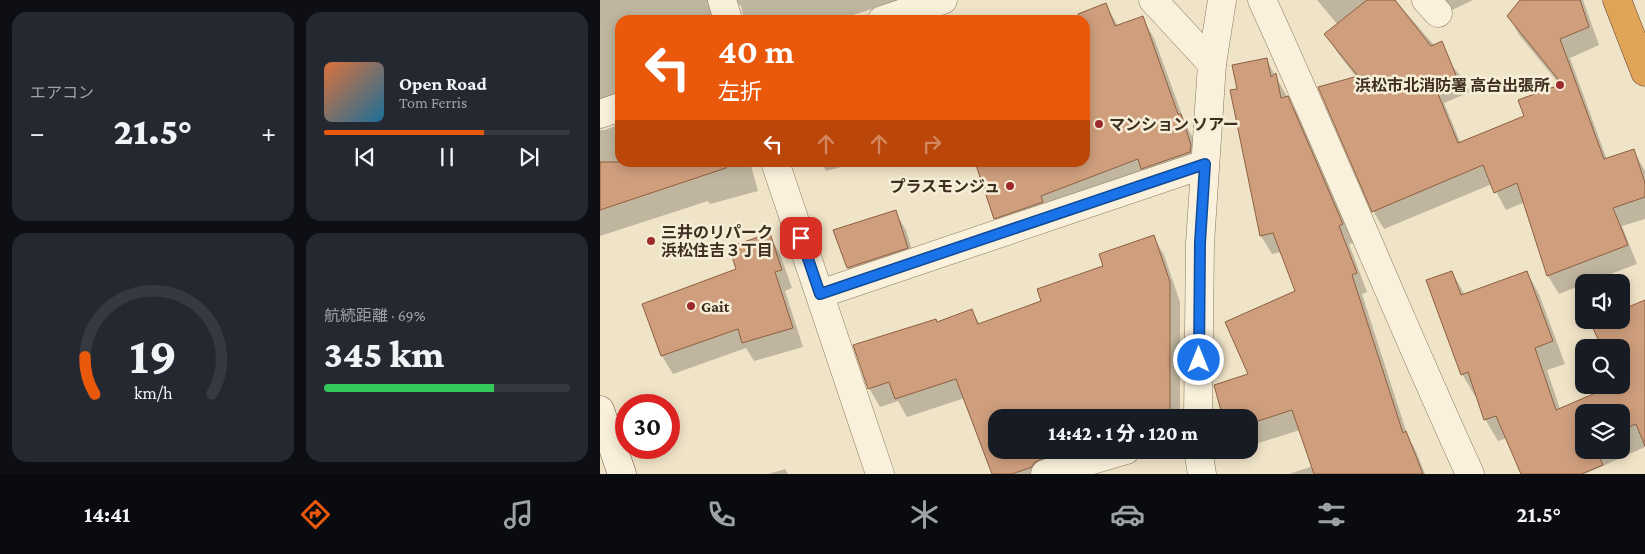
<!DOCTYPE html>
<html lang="ja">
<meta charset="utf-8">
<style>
:root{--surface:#171b24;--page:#242831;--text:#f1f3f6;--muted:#9ea1a6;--line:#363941;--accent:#ea580c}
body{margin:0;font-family:"Crimson Pro","Noto Sans JP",serif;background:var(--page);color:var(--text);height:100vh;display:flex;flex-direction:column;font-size:19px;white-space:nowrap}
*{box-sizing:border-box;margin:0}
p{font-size:16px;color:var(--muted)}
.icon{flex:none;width:28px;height:28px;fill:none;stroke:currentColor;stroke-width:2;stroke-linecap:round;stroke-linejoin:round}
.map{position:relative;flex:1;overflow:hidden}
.side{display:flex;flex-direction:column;gap:12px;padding:12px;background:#0d0f14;width:600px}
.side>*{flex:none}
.banner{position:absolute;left:15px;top:15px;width:475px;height:152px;border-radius:15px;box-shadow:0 2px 12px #0003;background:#ea580c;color:#fff;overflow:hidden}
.fabs{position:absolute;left:975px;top:274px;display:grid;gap:10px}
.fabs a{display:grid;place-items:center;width:55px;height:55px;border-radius:10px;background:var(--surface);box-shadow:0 2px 12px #0003;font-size:25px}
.speed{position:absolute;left:15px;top:394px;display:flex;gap:10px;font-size:25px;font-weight:700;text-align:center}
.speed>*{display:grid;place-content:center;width:65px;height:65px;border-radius:50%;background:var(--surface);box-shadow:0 2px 12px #0003;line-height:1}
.speed .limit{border:8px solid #d22;background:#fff;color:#111}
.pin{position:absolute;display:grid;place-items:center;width:42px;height:42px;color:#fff;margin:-21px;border-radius:10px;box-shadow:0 2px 8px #0006}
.me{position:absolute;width:55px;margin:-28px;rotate:0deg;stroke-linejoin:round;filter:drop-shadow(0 0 4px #0008)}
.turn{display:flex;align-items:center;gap:18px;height:105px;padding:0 20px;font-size:22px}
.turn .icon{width:65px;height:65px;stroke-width:2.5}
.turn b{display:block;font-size:35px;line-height:42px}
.lanes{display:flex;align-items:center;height:48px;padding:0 20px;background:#0003;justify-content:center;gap:25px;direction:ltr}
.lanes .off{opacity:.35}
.big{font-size:38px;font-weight:800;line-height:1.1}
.side .widget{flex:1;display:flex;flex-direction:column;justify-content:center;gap:8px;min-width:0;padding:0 18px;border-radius:15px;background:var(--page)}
.side .dial{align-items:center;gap:0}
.dial svg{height:130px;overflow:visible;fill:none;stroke:var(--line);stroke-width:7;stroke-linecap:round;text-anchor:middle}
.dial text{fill:var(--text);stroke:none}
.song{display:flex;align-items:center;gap:15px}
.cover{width:60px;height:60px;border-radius:8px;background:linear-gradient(135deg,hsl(20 70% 55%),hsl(200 70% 35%))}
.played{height:5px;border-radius:2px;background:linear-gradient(90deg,var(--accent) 65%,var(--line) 65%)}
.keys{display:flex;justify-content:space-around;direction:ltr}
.heat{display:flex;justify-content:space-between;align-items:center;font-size:28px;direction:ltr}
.charge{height:8px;border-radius:4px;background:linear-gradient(90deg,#34c759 69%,var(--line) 0)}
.side .tiles{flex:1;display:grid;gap:12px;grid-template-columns:repeat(2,1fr)}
.trip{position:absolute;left:388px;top:409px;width:270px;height:50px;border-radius:15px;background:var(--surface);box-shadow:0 2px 12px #0003;font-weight:800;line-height:50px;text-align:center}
.tabs{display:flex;height:80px;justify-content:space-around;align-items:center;background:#090b0e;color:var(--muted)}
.tabs .icon{width:35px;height:35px}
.tabs .on{color:var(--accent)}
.tabs b{font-size:22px;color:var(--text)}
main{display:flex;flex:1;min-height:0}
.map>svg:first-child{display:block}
.shadow{fill:#0003;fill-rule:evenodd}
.building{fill:#cf9f7d;stroke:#8d5f41}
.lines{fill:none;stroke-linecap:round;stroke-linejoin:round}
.street-casing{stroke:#8d765c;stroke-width:29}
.secondary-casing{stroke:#6f573f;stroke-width:29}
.highway-casing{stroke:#5b4430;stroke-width:29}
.street{stroke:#faf1dc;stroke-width:28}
.secondary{stroke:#faf1dc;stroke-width:28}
.highway{stroke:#e0a458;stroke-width:28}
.route-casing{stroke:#114b97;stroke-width:12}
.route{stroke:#1a73e8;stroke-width:9}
.poi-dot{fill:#9e2a2b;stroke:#f7eed8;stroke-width:2}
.labels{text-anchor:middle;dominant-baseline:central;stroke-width:5;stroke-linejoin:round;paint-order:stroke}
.poi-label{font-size:16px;font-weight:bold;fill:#3d2e20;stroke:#f7eed8;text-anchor:start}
</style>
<main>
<section class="side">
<div class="tiles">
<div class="widget"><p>エアコン</p>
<div class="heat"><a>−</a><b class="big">21.5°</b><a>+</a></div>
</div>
<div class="widget">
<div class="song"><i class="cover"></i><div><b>Open Road</b><p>Tom Ferris</p></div></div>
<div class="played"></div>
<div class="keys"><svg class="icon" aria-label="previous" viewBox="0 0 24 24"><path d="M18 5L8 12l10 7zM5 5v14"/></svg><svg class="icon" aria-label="pause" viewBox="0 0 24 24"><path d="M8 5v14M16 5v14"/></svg><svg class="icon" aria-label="next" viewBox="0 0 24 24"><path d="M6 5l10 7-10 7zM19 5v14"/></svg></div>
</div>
<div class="widget dial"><svg viewBox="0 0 100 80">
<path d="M14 69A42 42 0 1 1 86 69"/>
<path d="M14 69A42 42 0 0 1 8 46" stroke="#ea580c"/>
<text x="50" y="56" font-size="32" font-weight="700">19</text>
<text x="50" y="72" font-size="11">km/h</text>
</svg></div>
<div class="widget"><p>航続距離 · 69%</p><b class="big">345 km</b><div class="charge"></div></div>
</div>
</section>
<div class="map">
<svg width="1045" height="474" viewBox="0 0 1045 474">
<rect width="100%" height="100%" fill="#f0e4c8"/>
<g class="shadow">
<polygon points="0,0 299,0 238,20 144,20 141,6 138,4 130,4 118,20 20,20 20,93 0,99"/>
<polygon points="717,0 795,0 859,74 870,92 844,103 861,144 926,117 961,86 919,35 909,16 921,0 983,0 999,45 970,58 1007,160 1034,151 1045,171 1045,219 1022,226 1037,264 989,282 984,282 984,284 959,294 948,276 925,202 906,210 892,184 784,229 773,211 757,78 737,52 726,34 738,25"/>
<polygon points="835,0 873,0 850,11"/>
<polygon points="506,5 518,26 542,18 554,38 585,123 592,136 602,166 407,239 395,218 485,162 485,20 482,20"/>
<polygon points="666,59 698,116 753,243 749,244 767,292 762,294 808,437 816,451 825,474 689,474 713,466 700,430 649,446 649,418 697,292 682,252 672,254 661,236 632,91 639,90"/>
<polygon points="20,124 20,162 150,162 158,191 110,204 108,201 0,236 0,130 5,130"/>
<polygon points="221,162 260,162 226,171"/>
<polygon points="295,212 306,230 317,267 259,287 248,268 235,231"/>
<polygon points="169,235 180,254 192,288 185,291 203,347 154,361 146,348 73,374 62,356 43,305 138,270"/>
<polygon points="553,236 564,255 580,302 580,418 396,418 396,450 535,450 465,474 394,474 365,398 307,417 298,401 280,407 269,388 337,323 372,311 380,325 442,302 505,267"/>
<path d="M852,272L865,295L927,272L939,294L965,364L947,370L960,409L1017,385H1021V348L1003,320H1021L1045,301V447L985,474H923L907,438L898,441L885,419L877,395L875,396L862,374ZM984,412H1021V450H984Z"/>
<polygon points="185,469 188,474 168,474"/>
</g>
<g class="building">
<polygon points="767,0 795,0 831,46 842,41 856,75 834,84 858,143 924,116 918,100 962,84 907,16 920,0 980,0 989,27 960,39 1004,159 1034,149 1045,183 1045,197 1013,208 1028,245 947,276 917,183 894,193 883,165 772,212 718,87 758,76 724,34"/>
<polygon points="506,3 515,26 543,16 578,114 581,114 591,145 590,152 541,169 538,159 441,196 443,202 394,219 375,162 485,162 485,20 480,20 478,14"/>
<polygon points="667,58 671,77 676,73 681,98 688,96 743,224 739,226 757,273 752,275 803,433 806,431 823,474 714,474 692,410 649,424 649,418 623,418 614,385 648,374 625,322 695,291 673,233 660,236 630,90 637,89 632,65"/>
<polygon points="0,162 126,162 126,168 0,210"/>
<polygon points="296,210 308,248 247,268 233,230"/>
<polygon points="170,233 182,270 175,272 193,328 142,343 138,329 61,356 42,304 136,269 129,247"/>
<polygon points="554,235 570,282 570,416 565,418 396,418 396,450 470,450 441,459 434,463 432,467 412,474 392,474 356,379 295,399 289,382 268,389 253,345 336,319 337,322 372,309 378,324 441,301 437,289 503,266 499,254"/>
<polygon points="852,271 861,295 927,271 953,341 935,348 956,410 1014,385 1021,385 1021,348 1002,348 991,324 1000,320 1021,320 1021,310 1045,300 1045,446 1036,424 1021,430 1021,412 984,412 984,450 996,450 1003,465 981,474 921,474 896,416 884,420 868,372 861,375 826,280"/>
</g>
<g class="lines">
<defs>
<g id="street">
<polyline points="122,0 128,20"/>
<polyline points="553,0 612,64"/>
<path d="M662,0C734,157 798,317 870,474"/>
<polyline points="826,0 838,13"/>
<polyline points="282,20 343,0"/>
<polyline points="0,114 20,107"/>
<polyline points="175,162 280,474"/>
<polyline points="220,294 605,164"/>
<polyline points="598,418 600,243 612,64 622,0"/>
<polyline points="598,450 602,474"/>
<polyline points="445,474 526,450"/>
</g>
<polyline id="secondary" points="0,410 22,474"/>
<polyline id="highway" points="1017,0 1045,72"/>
</defs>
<use href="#street" class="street-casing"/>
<use href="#secondary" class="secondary-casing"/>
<use href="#highway" class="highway-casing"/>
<use href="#street" class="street"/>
<use href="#secondary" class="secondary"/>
<use href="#highway" class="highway"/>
</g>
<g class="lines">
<defs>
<polyline id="route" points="201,238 220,294 605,164 600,243 599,360"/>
</defs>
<use href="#route" class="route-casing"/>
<use href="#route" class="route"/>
</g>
<g class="poi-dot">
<circle cx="960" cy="85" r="5"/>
<circle cx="499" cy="124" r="5"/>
<circle cx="410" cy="186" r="5"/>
<circle cx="51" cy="241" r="5"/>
<circle cx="91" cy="306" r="5"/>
</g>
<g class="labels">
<g class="poi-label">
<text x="950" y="85" text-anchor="end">浜松市北消防署 高台出張所</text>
<text x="509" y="124">マンション ソアー</text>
<text x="400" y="186" text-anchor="end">プラスモンジュ</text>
<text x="61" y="232">三井のリパーク<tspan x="61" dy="18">浜松住吉３丁目</tspan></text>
<text x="101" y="306">Gait</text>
</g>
</g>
</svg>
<div class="fabs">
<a><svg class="icon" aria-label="sound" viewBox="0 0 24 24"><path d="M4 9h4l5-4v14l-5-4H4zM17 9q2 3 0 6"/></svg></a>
<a><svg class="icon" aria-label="search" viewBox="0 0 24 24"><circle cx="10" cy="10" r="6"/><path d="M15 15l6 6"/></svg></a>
<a><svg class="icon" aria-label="layers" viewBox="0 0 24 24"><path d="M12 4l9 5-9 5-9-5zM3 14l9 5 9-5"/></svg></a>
</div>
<div class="speed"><div class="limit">30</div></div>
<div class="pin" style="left:201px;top:238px;background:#d93025"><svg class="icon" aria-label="arrive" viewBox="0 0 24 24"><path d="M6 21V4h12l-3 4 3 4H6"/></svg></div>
<svg class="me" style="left:599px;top:360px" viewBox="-20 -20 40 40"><circle r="17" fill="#1a73e8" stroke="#fff" stroke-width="3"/><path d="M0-11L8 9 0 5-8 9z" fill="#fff"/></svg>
<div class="trip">14:42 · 1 分 · 120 m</div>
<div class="banner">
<div class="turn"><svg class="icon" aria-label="left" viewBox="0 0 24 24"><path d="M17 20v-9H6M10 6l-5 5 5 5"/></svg><div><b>40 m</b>左折</div></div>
<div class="lanes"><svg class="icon" aria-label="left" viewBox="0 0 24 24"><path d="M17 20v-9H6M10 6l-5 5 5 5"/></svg><svg class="icon off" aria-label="ahead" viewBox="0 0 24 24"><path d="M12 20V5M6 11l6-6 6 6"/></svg><svg class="icon off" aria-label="ahead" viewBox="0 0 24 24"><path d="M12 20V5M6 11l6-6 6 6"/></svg><svg class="icon off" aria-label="right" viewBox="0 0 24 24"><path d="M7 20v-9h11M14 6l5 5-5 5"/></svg></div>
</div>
</div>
</main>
<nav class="tabs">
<b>14:41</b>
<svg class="icon on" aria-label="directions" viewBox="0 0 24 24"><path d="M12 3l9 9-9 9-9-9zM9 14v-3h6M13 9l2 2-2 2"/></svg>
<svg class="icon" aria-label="music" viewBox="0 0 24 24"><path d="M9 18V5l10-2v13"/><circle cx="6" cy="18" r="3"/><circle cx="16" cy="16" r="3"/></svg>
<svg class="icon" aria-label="phone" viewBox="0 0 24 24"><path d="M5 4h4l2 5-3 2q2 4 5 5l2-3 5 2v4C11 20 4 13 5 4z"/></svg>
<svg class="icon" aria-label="climate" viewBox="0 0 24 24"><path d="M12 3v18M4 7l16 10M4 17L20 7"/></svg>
<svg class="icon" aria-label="car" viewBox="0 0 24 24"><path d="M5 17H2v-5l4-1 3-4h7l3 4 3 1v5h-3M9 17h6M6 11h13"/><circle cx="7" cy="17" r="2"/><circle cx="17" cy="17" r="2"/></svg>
<svg class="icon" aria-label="filters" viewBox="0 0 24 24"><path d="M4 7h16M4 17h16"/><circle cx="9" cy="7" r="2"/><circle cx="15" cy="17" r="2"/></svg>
<b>21.5°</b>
</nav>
